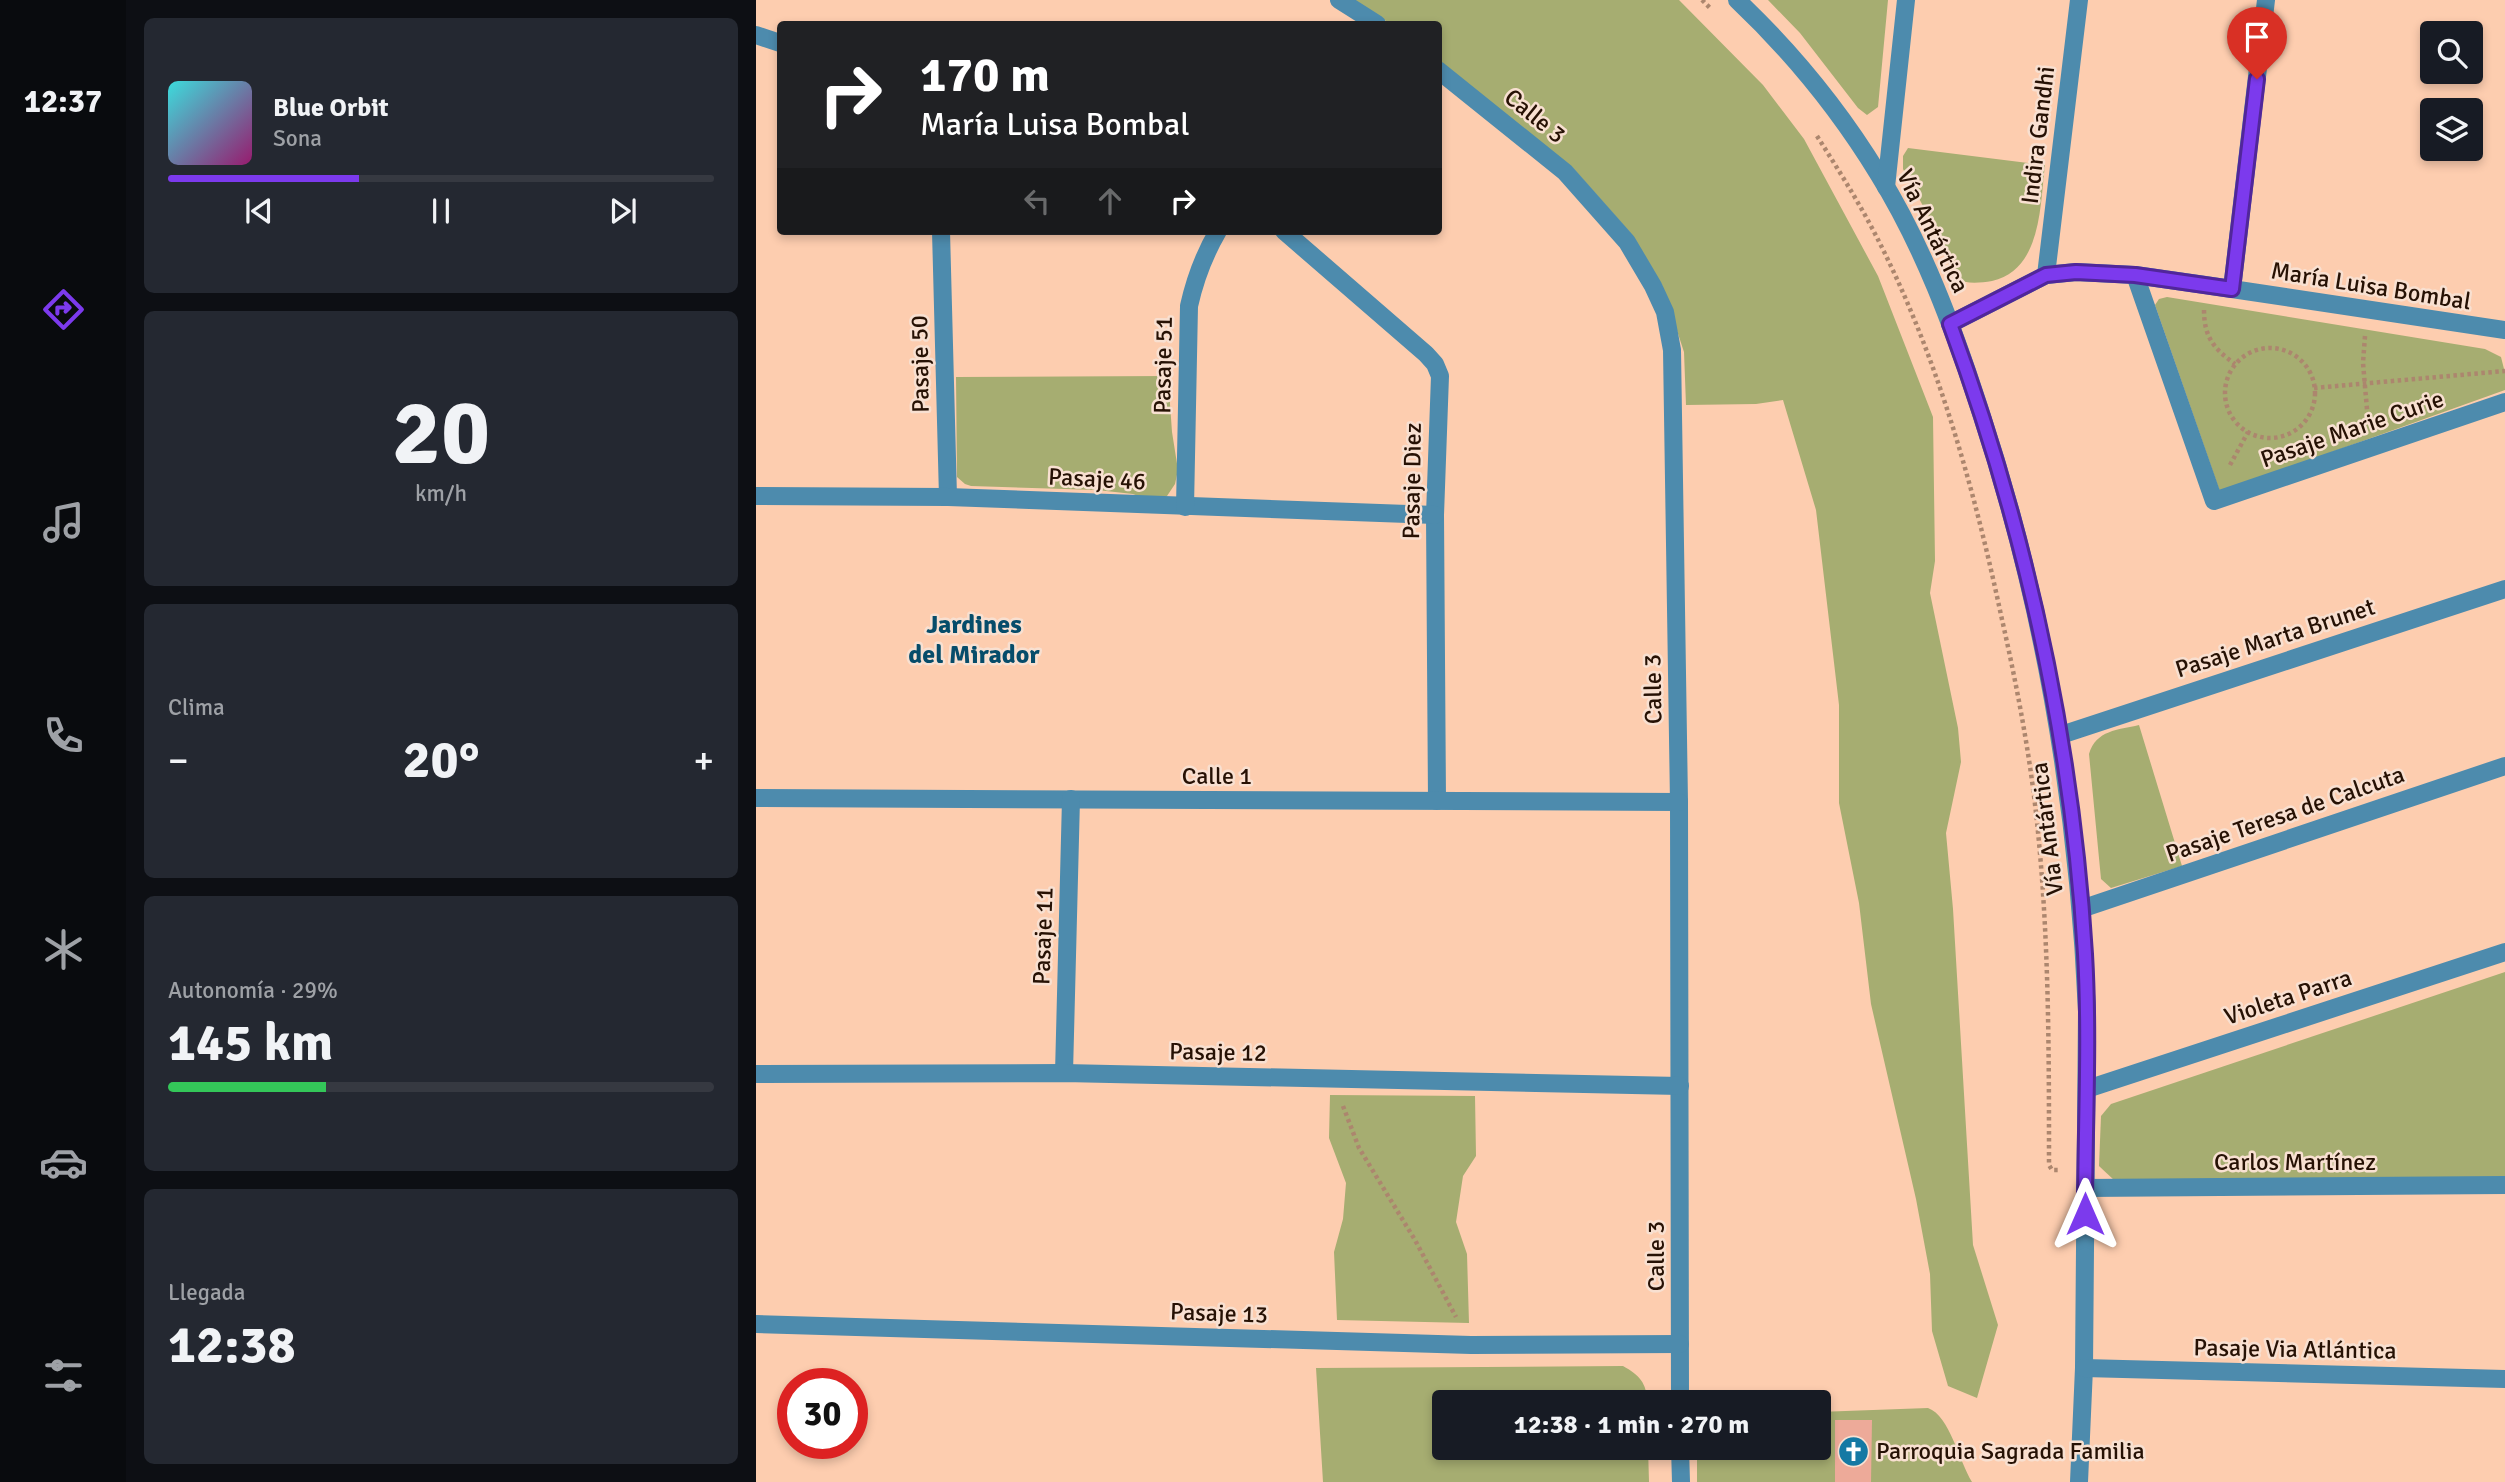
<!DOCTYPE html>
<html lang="es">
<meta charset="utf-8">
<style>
:root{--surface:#171b24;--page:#242831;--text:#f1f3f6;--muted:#9ea1a6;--line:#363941;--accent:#7c3aed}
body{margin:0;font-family:Signika,sans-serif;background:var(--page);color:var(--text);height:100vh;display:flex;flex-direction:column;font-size:26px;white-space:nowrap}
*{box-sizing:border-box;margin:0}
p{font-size:23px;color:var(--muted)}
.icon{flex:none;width:38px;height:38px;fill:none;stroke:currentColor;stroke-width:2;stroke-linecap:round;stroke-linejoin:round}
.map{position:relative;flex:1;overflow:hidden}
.panel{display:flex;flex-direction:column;gap:18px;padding:18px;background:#0d0f14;width:630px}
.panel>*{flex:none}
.hud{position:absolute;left:21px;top:21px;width:665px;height:214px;border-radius:7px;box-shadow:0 4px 10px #0003;background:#202124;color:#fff;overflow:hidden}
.tools{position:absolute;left:1664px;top:21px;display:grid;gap:14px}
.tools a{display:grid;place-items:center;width:63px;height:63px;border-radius:7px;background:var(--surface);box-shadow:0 4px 10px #0003;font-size:35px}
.speed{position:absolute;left:21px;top:1368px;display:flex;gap:14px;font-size:35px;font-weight:700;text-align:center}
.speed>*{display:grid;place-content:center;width:91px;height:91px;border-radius:50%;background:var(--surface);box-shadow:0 4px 10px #0003;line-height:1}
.speed .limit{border:10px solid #d22;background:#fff;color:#111}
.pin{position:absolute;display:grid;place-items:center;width:60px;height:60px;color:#fff;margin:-72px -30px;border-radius:50% 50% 50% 0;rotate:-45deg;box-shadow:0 0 7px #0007}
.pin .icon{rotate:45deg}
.me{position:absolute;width:77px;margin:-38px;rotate:0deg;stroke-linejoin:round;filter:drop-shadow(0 0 5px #0008)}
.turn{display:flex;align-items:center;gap:24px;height:147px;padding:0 28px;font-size:32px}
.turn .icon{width:91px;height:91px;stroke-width:2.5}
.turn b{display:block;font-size:49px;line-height:60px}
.lanes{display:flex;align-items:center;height:66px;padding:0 28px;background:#0003;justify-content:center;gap:35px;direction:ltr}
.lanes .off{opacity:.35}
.big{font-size:52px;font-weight:700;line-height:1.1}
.panel .widget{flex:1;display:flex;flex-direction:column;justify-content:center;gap:10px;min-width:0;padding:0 24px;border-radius:10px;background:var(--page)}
.panel .dial{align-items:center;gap:0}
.dial b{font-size:91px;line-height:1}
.song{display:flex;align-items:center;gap:21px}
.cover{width:84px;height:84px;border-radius:10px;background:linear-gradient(135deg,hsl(180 70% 55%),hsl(320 70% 35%))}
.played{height:7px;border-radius:4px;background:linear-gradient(90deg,var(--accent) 35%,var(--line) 35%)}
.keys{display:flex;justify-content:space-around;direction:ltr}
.heat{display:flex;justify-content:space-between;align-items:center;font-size:38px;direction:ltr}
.charge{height:10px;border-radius:5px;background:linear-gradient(90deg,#34c759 29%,var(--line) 0)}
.trip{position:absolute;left:676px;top:1390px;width:399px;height:70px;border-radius:7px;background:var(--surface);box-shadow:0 4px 10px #0003;font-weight:700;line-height:70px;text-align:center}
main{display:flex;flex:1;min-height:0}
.dock{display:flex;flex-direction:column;width:126px;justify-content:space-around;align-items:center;background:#090b0e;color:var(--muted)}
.dock .icon{width:49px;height:49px}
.dock .active{color:var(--accent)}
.dock b{font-size:32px;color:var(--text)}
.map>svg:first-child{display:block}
.green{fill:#a6ad71}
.building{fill:#edaa99}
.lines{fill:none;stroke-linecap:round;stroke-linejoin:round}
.path{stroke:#ac866e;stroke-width:4.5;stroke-dasharray:3.5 3.5;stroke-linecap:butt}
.street{stroke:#4d8bad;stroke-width:18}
.route-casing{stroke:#51269a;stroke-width:18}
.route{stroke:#7c3aed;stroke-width:12}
.labels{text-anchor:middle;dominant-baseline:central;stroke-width:5;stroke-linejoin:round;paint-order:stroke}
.street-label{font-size:24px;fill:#261104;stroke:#f8e0d1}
.poi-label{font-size:24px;fill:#261104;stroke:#f8e0d1;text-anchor:start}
.neighbourhood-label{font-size:26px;font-weight:bold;fill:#064c6a;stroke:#f8e0d1}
</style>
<main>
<nav class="dock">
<b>12:37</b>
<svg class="icon active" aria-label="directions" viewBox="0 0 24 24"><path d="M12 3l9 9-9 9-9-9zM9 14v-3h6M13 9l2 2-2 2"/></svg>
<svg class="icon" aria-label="music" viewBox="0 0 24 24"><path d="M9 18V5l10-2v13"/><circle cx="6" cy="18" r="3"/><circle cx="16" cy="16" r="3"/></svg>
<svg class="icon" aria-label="phone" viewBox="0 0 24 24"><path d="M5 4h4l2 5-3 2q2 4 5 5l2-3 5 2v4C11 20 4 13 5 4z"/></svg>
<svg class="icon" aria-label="climate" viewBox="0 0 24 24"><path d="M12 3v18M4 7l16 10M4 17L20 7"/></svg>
<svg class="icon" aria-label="car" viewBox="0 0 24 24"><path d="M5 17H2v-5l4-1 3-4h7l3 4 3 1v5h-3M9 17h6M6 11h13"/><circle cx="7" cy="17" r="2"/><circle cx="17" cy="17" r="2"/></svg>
<svg class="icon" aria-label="filters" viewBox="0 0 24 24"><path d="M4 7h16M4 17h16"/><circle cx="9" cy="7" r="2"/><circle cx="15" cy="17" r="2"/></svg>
</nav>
<section class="panel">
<div class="widget">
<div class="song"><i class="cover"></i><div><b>Blue Orbit</b><p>Sona</p></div></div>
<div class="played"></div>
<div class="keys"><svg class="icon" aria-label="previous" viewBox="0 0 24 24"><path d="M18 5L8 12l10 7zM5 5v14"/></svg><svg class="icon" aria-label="pause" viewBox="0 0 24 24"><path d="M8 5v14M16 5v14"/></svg><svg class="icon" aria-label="next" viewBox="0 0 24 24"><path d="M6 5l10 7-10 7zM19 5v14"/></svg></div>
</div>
<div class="widget dial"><b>20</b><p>km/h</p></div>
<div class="widget"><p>Clima</p>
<div class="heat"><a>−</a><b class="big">20°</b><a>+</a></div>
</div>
<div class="widget"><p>Autonomía · 29%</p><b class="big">145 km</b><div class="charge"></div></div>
<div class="widget"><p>Llegada</p><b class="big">12:38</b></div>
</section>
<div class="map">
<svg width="1749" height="1482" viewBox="0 0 1749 1482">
<rect width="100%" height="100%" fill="#fdcdaf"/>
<g class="green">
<polygon points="595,0 923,0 1007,85 1048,139 1122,276 1177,417 1179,561 1174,593 1202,728 1205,762 1190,833 1197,909 1217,1245 1242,1325 1221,1398 1192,1386 1176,1331 1174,1274 1160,1199 1115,1004 1103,903 1083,803 1083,705 1060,510 1027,400 1000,404 930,405 928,352 906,285 877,236 816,167 683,62 682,24 635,24"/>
<polygon points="1012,0 1132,0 1122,107 1111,115 1102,108 1044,33"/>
<path d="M1152,148L1289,165C1284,204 1286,270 1236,281C1223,283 1211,284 1199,279L1173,217L1147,169V156Z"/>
<polygon points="1411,297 1729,349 1745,357 1749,373 1749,390 1464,492 1399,305 1403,299"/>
<polygon points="412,376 416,432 422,470 419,484 411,496 401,499 390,499 377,494 341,490 215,486 209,484 201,477 200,377"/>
<path d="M1383,725L1426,866L1355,888L1345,879L1333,754C1340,730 1362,730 1383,725Z"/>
<polygon points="1749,972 1749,1178 1359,1181 1343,1166 1345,1116 1355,1104"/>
<polygon points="574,1095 719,1096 720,1156 707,1176 700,1222 711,1254 713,1323 581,1320 578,1252 587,1219 590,1183 573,1138"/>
<path d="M867,1366C883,1375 891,1383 891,1402H688V1447H892L893,1482H567L560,1368Z"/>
<path d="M1172,1408C1194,1416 1203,1461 1216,1482H941V1447H1062V1412Z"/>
</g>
<polygon class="building" points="1079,1420 1116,1420 1115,1482 1079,1482"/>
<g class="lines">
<g class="path">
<polyline points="946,0 954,8"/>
<path d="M1061,136C1080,166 1099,196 1116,228C1179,348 1217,483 1245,615C1261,686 1275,759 1282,832C1293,943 1293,1054 1293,1165L1296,1170H1303"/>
<path d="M1448,310C1448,337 1458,349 1479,364"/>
<polyline points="1609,336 1607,363 1612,421"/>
<circle cx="1514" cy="393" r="45"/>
<polyline points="1558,388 1749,371"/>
<polyline points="1474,465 1492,432"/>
<polyline points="587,1106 603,1148 659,1240 700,1317"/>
</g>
<g class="street">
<polyline points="583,0 621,24"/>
<path d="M981,0C1036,52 1084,111 1123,175C1167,246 1197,327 1223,407C1288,603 1322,805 1331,1011L1328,1368L1323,1482"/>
<polyline points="0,35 24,43"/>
<polyline points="682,70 809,172 871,242 897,286 909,312 916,350 923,802 924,1402"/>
<polyline points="1130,187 1150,0"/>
<polyline points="185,231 192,497"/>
<polyline points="528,231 670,354 679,364 684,376 679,515 681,801"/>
<polyline points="1290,275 1323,0"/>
<polyline points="1379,275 1458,501 1749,402"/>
<polyline points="1476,289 1510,0"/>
<polyline points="1194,324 1290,275 1320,272 1379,275 1449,285 1749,330"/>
<polyline points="0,496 192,497 679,515"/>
<path d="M429,507L433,306C439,279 448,255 462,231"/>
<polyline points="1305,735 1749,589"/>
<polyline points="0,798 923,802"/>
<polyline points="1325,909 1749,766"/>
<polyline points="308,1073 315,799"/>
<polyline points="0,1074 308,1073 924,1086"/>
<polyline points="1331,1089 1749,952"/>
<polyline points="1329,1188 1749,1185"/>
<polyline points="0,1324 715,1345 924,1344"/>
<polyline points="1328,1368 1749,1379"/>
<polyline points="924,1447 925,1482"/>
</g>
</g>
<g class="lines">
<defs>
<path id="route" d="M1329,1214C1329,1127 1334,1041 1329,954C1316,738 1269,527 1194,324L1290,275L1320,272L1379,275L1476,289L1501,79"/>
</defs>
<use href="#route" class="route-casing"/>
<use href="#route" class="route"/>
</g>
<defs>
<symbol id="church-disc" viewBox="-11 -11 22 22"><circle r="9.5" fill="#1479a4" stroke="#f8e0d1"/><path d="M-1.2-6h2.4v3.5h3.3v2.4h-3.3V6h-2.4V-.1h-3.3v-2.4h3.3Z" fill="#fff"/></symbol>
</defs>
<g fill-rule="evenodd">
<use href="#church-disc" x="1080" y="1434" width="35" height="35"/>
</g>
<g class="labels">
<g class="street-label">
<text transform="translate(779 116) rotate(39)">Calle 3</text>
<text transform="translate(1282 135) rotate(-83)">Indira Gandhi</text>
<text transform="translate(1177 231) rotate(64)">Vía Antártica</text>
<text transform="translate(1615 286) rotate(9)">María Luisa Bombal</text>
<text transform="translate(164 364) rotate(-91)">Pasaje 50</text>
<text transform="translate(407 365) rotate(-89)">Pasaje 51</text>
<text transform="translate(1596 429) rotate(-19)">Pasaje Marie Curie</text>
<text transform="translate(341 479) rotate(3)">Pasaje 46</text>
<text transform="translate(656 481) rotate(-89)">Pasaje Diez</text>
<text transform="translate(1519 638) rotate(-18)">Pasaje Marta Brunet</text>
<text transform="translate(897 689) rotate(-91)">Calle 3</text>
<text x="461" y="776">Calle 1</text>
<text transform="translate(1529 814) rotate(-19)">Pasaje Teresa de Calcuta</text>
<text transform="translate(1291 829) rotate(-97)">Vía Antártica</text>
<text transform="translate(287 936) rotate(-88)">Pasaje 11</text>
<text transform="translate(1532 997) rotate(-18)">Violeta Parra</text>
<text transform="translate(462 1052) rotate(1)">Pasaje 12</text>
<text x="1539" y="1162">Carlos Martínez</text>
<text transform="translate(900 1256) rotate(-90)">Calle 3</text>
<text transform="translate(463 1313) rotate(2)">Pasaje 13</text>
<text transform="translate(1539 1349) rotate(1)">Pasaje Via Atlántica</text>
</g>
<g class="poi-label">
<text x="1120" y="1451">Parroquia Sagrada Familia</text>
</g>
<g class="neighbourhood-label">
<text x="218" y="625">Jardines<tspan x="218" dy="30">del Mirador</tspan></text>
</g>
</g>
</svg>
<div class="tools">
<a><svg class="icon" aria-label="search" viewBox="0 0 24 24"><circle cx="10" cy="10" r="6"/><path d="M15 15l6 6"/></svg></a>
<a><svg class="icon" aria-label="layers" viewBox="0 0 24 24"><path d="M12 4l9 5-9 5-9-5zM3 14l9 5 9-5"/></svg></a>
</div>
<div class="speed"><div class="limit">30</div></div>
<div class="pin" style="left:1501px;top:79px;background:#d93025"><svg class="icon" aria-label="arrive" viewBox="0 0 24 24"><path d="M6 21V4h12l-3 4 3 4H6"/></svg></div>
<svg class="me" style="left:1329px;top:1214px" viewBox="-20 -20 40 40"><path d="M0-17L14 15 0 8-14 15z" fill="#7c3aed" stroke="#fff" stroke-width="4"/></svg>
<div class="trip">12:38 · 1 min · 270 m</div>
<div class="hud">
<div class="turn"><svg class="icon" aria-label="right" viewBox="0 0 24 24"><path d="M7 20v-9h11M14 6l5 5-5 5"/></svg><div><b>170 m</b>María Luisa Bombal</div></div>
<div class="lanes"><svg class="icon off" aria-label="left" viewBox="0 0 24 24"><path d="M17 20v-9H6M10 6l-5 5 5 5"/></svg><svg class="icon off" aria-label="ahead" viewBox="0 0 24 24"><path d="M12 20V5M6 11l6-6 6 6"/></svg><svg class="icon" aria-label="right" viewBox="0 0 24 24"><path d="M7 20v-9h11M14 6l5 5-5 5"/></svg></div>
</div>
</div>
</main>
